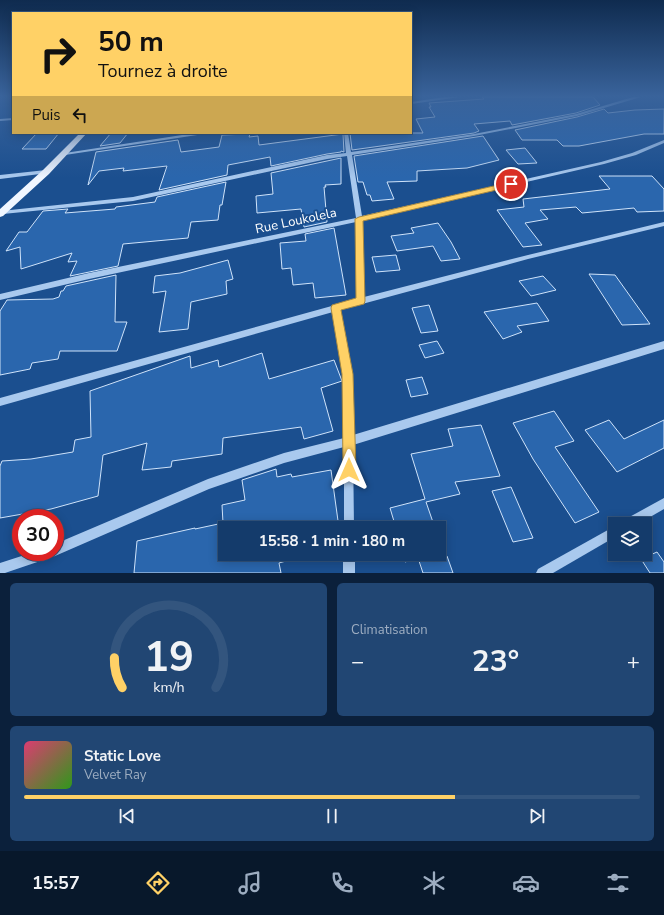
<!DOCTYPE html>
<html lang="fr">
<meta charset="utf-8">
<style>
:root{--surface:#143b6b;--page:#214673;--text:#f1f3f6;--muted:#9dadc1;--line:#33557e;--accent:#ffd166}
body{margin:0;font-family:"Nunito Sans",sans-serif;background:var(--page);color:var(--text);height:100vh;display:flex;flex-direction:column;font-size:15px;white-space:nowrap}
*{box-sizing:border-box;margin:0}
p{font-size:13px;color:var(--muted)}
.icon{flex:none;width:22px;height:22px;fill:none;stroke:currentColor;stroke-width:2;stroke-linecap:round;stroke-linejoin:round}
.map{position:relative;height:573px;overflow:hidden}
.panel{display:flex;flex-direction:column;gap:10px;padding:10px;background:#0b203b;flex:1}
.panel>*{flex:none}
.top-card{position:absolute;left:12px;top:12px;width:400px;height:122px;border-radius:0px;box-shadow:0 2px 10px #0003,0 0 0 1px var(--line);background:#ffd166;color:#111;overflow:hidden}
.tools{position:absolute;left:608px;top:517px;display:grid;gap:8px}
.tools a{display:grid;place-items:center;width:44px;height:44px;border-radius:0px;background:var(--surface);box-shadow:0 2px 10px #0003,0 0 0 1px var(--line);font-size:20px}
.speed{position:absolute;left:12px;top:509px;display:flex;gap:8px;font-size:20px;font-weight:700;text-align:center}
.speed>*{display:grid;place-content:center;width:52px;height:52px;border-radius:50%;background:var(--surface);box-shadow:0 2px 10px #0003,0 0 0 1px var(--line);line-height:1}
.speed .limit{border:6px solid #d22;background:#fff;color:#111}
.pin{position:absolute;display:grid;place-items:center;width:34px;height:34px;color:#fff;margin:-17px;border:2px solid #fff;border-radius:50%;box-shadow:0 1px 4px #0007}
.me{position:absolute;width:44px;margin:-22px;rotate:0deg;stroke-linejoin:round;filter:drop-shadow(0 0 3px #0008)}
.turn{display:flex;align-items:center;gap:14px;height:84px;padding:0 20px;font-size:18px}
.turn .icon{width:52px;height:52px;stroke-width:2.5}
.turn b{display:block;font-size:28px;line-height:34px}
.then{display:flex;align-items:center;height:38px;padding:0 20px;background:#0003;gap:8px;font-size:15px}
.big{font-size:30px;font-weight:700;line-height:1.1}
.panel .widget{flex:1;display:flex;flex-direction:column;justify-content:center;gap:6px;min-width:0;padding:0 14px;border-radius:6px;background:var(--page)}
.panel .dial{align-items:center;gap:0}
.dial svg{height:104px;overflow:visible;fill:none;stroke:var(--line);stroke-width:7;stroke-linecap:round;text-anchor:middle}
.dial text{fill:var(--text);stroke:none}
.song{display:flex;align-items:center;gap:12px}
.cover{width:48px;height:48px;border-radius:6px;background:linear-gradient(135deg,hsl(340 70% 55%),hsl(110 70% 35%))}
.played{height:4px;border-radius:2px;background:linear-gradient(90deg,var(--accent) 70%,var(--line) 70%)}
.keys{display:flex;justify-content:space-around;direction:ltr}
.heat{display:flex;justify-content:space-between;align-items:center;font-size:22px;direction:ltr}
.panel .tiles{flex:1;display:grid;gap:10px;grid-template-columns:1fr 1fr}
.widget:last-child{grid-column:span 2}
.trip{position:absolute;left:218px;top:521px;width:228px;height:40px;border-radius:0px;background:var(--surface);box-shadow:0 2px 10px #0003,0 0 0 1px var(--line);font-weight:700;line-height:40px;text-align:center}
.dock{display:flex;height:64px;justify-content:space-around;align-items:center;background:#08182b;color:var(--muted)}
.dock .icon{width:28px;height:28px}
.dock .current{color:var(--accent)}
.dock b{font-size:18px;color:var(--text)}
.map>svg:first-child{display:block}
.building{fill:#2a66ad;stroke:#cfe3fa}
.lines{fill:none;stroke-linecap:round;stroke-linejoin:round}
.minor{fill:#a9c9ee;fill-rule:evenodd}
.major{fill:#f0f6ff;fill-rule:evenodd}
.route{fill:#ffd166;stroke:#a68842}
.labels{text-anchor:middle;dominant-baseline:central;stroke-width:4;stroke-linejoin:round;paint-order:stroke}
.street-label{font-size:13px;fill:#fff;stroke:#1b4f8f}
</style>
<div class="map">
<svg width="664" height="573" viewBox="0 0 664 573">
<rect width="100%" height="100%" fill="#1b4f8f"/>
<g class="building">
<polygon points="482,97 593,97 600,105 576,113 512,125 510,121 474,124 479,131 474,133 352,150 350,133 423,133 416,119 435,117 429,107 431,107 429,103 484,99"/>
<polygon points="604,109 608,113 635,110 664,109 664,134 644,134 579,146 563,146 557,140 522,140 515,130 577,117"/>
<polygon points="37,133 59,133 46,149 22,149"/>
<polygon points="111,133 128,133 120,143 100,146"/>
<polygon points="250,134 249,137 258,136 259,145 343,134 344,152 341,151 341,152 327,154 271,166 270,157 228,165 227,175 159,190 167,166 123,171 124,168 99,171 88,185 96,152 178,140 181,152 219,147 222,135"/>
<polygon points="483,136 499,160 467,168 417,171 417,181 387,182 394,199 372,201 370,195 367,195 363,182 358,182 354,156"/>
<polygon points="525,148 537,163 518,164 506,150"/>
<polygon points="341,158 341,184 325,185 326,187 324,187 327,222 304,227 301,209 257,213 256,196 273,194 271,173"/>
<polygon points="599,176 652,176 664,189 664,211 637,212 634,208 582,213 576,207 540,210 548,219 525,223 542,245 523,247 497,210 524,207 523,199 610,189"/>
<polygon points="226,182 222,205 220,205 218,220 191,222 188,238 123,244 118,266 70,276 77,261 68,262 72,253 21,269 20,247 6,251 19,232 27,232 43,211 68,209 65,213 115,209 116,207 155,202 157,197"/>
<polygon points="438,223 451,242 460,259 441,261 433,246 397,251 391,236 414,233 411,228"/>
<polygon points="334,228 346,295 315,298 313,283 293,285 291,268 282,269 280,243 306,241 305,234"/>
<polygon points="396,255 400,270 376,272 372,257"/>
<polygon points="228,260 233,279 226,281 227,294 191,302 188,329 159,332 166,291 153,293 155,276 180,273"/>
<polygon points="589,274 615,275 650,324 622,325"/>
<polygon points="116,275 115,322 127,322 117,351 60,351 58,359 32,363 30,369 0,375 0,311 7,300 53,299 59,297 61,291 63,291 66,286"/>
<polygon points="543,276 556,290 531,296 519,281"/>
<polygon points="537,303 549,321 517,326 522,332 503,339 484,312"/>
<polygon points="429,305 438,331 421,333 412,308"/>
<polygon points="437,341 444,353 425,358 419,345"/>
<polygon points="262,353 269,379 334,360 342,381 321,388 333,431 304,439 301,427 223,438 222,454 172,461 171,467 142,470 147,443 103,455 98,496 51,509 0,518 0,466 2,461 31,459 73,452 75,440 91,437 90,391 190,356 191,368 218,360 219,367"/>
<polygon points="422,377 428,394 411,397 406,380"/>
<polygon points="554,411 574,441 555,447 599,512 575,523 533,459 513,423"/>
<polygon points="609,420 624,439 664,420 664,448 617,472 585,430"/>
<polygon points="481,425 500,476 455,482 460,494 426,502 435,528 396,528 390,508 425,499 411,454 453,446 448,429"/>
<polygon points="276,469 277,477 291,474 292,477 331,470 339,528 225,528 225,554 285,554 286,561 279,563 281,573 134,573 137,541 195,528 195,529 223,523 222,505 245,500 242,480"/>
<polygon points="511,487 533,538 513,542 492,491"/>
<polygon points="439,540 445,557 447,556 453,573 423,573 418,558 405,562 403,554 439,554"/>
<polygon points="657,552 664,562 664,573 650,573 641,559"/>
</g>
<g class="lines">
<g class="minor">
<polygon points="445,97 460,97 411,104 411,102"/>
<polygon points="633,97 641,97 577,116 474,136 352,155 362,216 601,162 632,153 664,140 664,143 636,155 604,164 362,220 364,297 528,255 664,222 664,226 528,259 340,310 352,374 353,435 664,341 664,349 353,445 354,528 344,528 344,447 284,463 209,489 55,556 5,573 0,573 0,563 34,552 55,552 55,544 208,479 284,453 344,438 344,374 333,312 0,406 0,398 357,299 356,222 89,279 0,300 0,294 89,273 356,218 347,156 327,159 133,201 3,214 1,213 1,211 133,197 327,155 346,153 344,133 348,133 351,152 474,134 576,114"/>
<polygon points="13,118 13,120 0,121 0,119"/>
<polygon points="195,133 206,133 204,134 65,155 63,154 65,153"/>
<polygon points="46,170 49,172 48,173 0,179 0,175"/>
<polygon points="664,498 664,509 638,524 623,524 624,520"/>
<polygon points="615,526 615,537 553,573 536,573 538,569"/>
<rect x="343" y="554" width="12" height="19"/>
</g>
<polygon class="major" points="80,133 87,133 49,174 3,216 0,217 0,209 43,170"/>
</g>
<linearGradient id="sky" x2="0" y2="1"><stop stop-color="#0f2b4f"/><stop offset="0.54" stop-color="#39639b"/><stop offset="1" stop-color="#39639b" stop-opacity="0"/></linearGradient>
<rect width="664" height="178" fill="url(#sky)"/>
<polygon class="route" points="511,182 514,183 514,186 363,221 365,301 364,304 341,310 353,374 356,470 354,475 349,477 345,475 343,470 342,374 331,308 332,305 356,298 355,219 359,217"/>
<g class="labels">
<g class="street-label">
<text transform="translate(296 221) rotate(-12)">Rue Loukolela</text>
</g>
</g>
</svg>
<div class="tools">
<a><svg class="icon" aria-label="layers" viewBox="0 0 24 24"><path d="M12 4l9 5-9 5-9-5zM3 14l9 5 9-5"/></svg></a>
</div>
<div class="speed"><div class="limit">30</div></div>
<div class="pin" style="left:511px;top:184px;background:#d93025"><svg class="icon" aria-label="arrive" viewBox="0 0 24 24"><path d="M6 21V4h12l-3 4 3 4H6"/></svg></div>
<svg class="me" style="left:349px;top:470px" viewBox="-20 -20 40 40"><path d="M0-17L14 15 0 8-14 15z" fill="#ffd166" stroke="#fff" stroke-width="4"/></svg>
<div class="trip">15:58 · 1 min · 180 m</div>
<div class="top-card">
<div class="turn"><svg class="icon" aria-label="right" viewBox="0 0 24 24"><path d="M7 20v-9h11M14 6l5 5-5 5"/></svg><div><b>50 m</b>Tournez à droite</div></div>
<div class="then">Puis<svg class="icon" aria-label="left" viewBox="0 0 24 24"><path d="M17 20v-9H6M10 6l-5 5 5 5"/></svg></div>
</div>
</div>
<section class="panel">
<div class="tiles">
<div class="widget dial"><svg viewBox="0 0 100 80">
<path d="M14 69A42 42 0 1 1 86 69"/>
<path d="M14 69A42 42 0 0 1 8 46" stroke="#ffd166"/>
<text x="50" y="56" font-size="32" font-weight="700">19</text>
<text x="50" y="72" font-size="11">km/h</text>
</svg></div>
<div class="widget"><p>Climatisation</p>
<div class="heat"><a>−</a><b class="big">23°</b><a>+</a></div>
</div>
<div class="widget">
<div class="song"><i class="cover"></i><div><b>Static Love</b><p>Velvet Ray</p></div></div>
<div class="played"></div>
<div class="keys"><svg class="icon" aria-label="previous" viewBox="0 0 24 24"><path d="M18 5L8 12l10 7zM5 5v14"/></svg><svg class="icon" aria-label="pause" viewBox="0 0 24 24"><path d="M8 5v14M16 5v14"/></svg><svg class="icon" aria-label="next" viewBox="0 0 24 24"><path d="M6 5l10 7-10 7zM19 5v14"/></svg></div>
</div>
</div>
</section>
<nav class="dock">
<b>15:57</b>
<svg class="icon current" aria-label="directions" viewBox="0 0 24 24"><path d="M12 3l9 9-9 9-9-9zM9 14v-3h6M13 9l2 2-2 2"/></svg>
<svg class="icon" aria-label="music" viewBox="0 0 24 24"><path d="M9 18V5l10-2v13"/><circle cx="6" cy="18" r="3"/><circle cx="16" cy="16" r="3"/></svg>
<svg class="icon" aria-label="phone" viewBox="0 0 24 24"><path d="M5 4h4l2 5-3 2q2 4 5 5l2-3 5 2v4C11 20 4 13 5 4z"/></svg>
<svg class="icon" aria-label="climate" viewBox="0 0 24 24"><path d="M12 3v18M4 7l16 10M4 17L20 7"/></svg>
<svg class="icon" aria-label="car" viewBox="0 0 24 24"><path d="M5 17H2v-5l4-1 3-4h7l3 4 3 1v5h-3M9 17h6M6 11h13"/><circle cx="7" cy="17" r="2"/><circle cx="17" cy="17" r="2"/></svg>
<svg class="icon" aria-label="filters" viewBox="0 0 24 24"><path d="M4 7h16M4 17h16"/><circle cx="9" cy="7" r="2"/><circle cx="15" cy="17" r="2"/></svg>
</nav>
